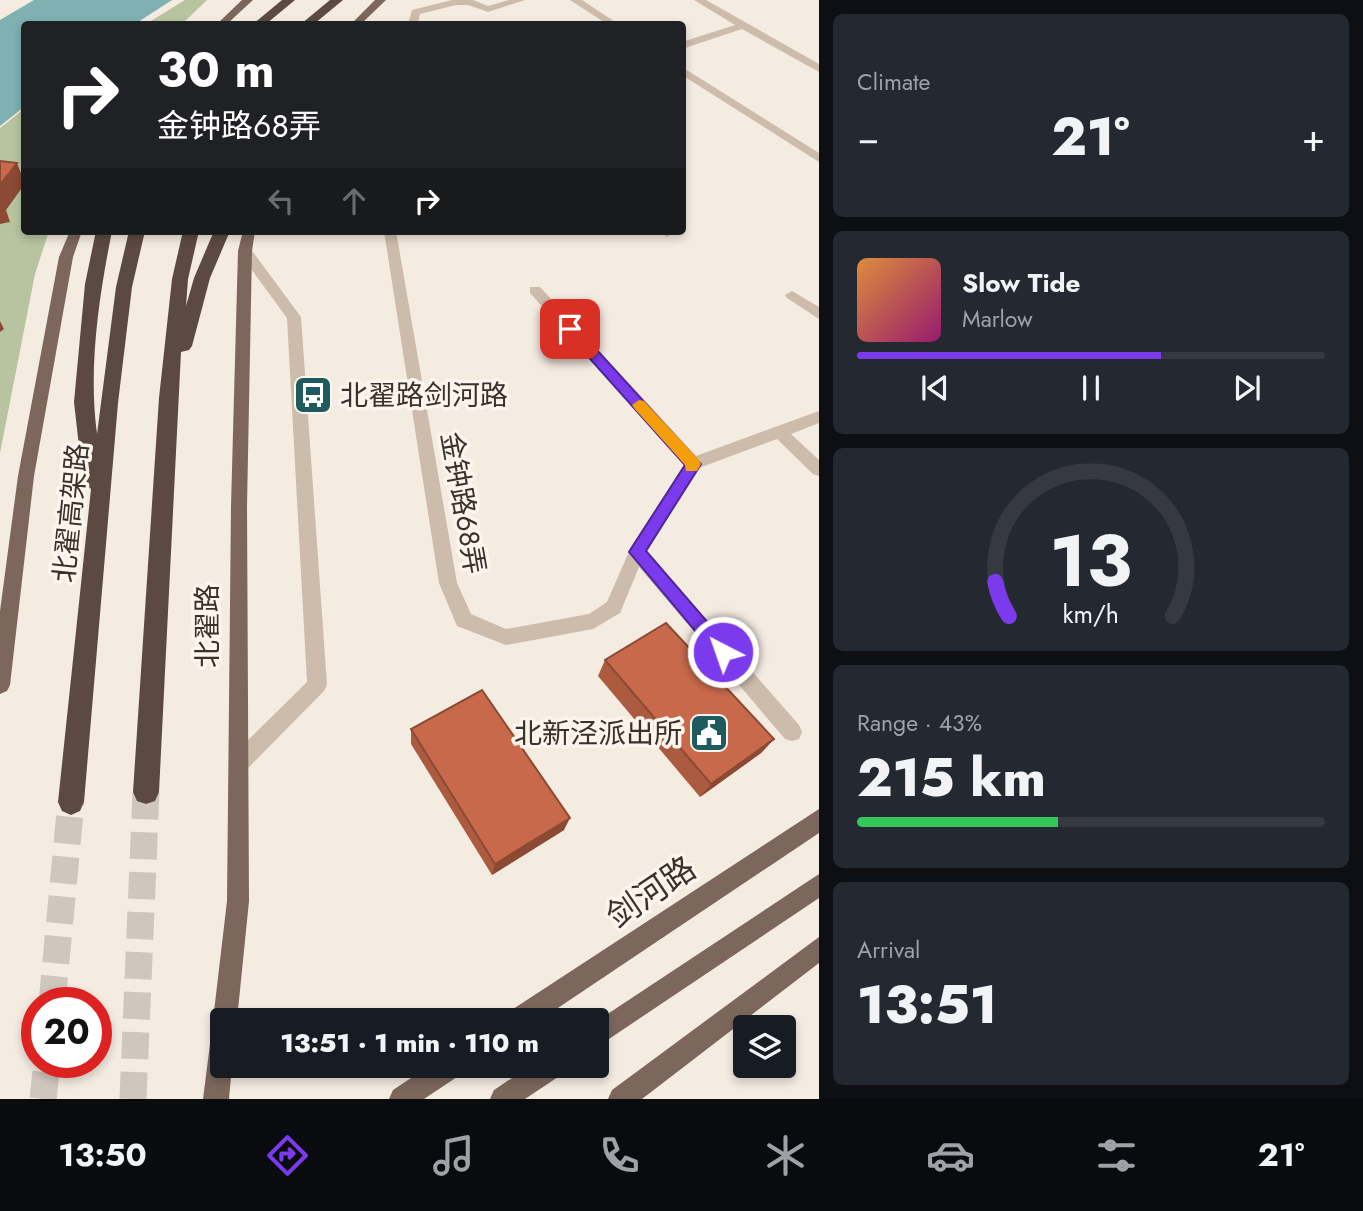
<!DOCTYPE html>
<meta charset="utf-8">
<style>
:root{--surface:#171b24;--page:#242831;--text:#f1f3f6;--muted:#9ea1a6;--line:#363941;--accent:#7c3aed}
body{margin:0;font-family:Jost,"Noto Sans SC",sans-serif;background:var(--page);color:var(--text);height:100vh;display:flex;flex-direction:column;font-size:26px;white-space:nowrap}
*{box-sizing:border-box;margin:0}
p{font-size:23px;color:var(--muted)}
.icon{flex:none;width:38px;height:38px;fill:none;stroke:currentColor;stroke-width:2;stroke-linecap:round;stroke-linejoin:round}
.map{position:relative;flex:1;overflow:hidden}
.drawer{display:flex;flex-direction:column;gap:14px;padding:14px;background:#0d0f14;width:544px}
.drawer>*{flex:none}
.guide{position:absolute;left:21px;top:21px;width:665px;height:214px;border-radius:7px;box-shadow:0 4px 10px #0003;background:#202124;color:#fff;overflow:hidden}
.controls{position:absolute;left:733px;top:1015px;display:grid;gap:14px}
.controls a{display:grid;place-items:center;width:63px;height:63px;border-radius:7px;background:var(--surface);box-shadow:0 4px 10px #0003;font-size:35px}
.speed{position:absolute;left:21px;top:987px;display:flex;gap:14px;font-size:35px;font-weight:700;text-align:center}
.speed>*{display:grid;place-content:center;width:91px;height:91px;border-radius:50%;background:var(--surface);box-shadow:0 4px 10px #0003;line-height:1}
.speed .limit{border:10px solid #d22;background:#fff;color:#111}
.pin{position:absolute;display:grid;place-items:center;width:60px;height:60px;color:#fff;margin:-30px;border-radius:14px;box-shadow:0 4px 10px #0006}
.me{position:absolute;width:77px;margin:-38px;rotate:319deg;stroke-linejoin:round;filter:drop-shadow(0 0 5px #0008)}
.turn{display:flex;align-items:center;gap:24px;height:147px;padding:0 21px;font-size:32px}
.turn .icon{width:91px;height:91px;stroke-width:2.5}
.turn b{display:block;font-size:49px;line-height:60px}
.lanes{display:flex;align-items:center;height:66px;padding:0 21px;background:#0003;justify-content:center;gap:35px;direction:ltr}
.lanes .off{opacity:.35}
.big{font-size:52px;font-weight:800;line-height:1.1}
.drawer .card{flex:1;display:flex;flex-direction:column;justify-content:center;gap:10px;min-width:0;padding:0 24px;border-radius:10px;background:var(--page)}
.drawer .dial{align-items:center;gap:0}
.dial svg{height:182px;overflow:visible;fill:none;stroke:var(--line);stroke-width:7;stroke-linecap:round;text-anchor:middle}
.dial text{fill:var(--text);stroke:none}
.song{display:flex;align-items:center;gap:21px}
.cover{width:84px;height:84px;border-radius:10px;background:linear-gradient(135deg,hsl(30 70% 55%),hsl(320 70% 35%))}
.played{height:7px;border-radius:4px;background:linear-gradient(90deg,var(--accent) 65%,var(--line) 65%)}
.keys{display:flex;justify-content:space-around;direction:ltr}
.heat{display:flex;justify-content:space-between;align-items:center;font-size:38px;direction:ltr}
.charge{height:10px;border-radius:5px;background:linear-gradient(90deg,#34c759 43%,var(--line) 0)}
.trip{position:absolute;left:210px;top:1008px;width:399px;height:70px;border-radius:7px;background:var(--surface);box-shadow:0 4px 10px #0003;font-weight:800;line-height:70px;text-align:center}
.tabs{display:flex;height:112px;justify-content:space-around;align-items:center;background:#090b0e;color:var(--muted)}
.tabs .icon{width:49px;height:49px}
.tabs .current{color:var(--accent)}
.tabs b{font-size:32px;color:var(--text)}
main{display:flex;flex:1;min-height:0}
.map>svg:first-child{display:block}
.green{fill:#b8c4a0}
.water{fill:#7fb0b2}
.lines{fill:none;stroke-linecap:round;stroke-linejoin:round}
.highway-tunnel{stroke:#cfc6bd;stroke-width:27;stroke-dasharray:27 13;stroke-linecap:butt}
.minor{fill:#cdbbac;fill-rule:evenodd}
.major{fill:#7d675c;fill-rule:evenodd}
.highway{fill:#5c4a42;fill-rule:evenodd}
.wall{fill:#ac5a40}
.shaded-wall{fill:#8c4a34}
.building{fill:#c8694b;stroke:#8c4a34;stroke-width:2}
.route{fill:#7c3aed;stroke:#51269a;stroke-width:2}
.slow{fill:#f59e0b}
.labels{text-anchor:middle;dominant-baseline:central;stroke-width:7;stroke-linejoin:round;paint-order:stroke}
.poi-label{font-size:28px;fill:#3b302b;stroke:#fbf5ee;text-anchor:start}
.street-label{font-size:28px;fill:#3b302b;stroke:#fbf5ee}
.near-street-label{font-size:33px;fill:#3b302b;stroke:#fbf5ee}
</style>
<main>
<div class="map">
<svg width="819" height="1099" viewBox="0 0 819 1099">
<rect width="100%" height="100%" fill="#f4ebe1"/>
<g class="green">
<polygon points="185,0 207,0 182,24 146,24"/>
<polygon points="24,109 24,231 49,231 35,274 0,453 0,128"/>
</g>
<polygon class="water" points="34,0 172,0 135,24 24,24 24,107 0,126 0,20"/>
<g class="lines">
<g class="highway-tunnel">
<polyline points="52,1003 71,802"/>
<polyline points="43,1099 47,1062"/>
<polyline points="133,1099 146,792"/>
</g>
<g class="minor">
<polygon points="452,0 473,0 488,6 509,0 525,0 488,12 468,5 456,5 420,14 418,24 408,24 412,10"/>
<polygon points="570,0 582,0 618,24 607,24"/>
<polygon points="694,0 706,0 819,64 819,72 742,29 682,49 682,42 735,25"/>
<polygon points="682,67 819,153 819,162 682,75"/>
<polygon points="384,231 396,231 457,583 471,614 506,629 589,614 607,602 631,547 684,465 530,293 530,287 540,287 696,456 819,411 819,423 791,434 819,460 819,476 813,474 777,439 699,468 647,551 799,725 802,732 799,739 792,741 785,739 639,567 620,613 593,629 506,645 457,626 439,583"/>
<polygon points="658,231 672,231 673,233 667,237"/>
<polygon points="245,247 250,248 301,317 327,685 324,691 246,770 239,773 232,770 229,763 232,756 307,682 287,318 238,251"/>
<polygon points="792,291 819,307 819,319 787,298 785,295"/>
</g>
<g class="major">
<polygon points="242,0 253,0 227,24 217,24"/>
<polygon points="375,0 386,0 361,24 351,24"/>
<polygon points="70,231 82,231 73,257 34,476 10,685 7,691 0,694 0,611 18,476 59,257"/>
<polygon points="243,231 255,231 252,251 247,506 249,901 237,1020 222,1020 222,1031 216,1029 213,1020 227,901 231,506 238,251"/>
<polygon points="819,809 819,833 540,1020 507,1020 510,1011"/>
<polygon points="819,874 819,898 597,1047 597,1021"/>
<polygon points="819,937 819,963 642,1099 608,1099 612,1090"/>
<polygon points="222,1032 222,1066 232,1066 229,1099 203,1099 210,1044 213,1035"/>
<polygon points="429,1066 463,1066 460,1075 424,1099 389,1099 393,1090"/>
<polygon points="530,1066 564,1066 561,1075 525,1099 490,1099 494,1090"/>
</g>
<g class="highway">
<polygon points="282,0 295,0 266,24 253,24"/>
<polygon points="330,0 343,0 314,24 301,24"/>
<path d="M96,231H112C99,296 88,368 97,434L116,287L129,231H145L132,287L118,403L84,802L80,811L71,815L62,811L58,802L91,489L83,482L74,402L85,284Z"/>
<polygon points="183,231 199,231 188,279 186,306 194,278 214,231 230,231 210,278 192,346 189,350 181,352 159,792 155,801 146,804 137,801 133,792 159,398 172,279"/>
</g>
</g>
<g class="wall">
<polygon points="605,660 774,739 761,753 700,797 598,676"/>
<polygon points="411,729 564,830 492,875 411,744"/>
</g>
<g class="shaded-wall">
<polygon points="17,163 24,181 24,185 6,210 10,222 0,224 0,185"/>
<polygon points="0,321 4,329 0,332"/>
<polygon points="774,739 761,753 700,797 711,784"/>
<polygon points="570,818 564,830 492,875 495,864"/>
</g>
<g class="building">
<polygon points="0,161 17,163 0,185"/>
<polygon points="666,623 774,739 711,784 605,660"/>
<polygon points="482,690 570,818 495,864 411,729"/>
</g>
<polygon class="route" points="570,324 575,326 701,464 646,551 729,647 732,652 729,657 723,660 717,657 629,552 685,465 566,332 564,329"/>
<polygon class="slow" points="639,400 644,401 699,460 701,464 697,471 686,471 685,465 634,408 632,405"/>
<defs>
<symbol id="bus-square" viewBox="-11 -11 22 22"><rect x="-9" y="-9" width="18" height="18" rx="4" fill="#1f5a5e" stroke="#fbf5ee"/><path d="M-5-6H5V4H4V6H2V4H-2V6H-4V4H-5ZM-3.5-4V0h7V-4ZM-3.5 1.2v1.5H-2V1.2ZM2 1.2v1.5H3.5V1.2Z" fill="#fff"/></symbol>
<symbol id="civic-square" viewBox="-11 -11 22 22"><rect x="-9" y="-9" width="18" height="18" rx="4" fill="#1f5a5e" stroke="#fbf5ee"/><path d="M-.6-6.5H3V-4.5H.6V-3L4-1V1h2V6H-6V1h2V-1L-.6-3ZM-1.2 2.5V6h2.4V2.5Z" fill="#fff"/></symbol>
</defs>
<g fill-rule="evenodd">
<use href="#bus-square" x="291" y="373" width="44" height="44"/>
<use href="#civic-square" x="687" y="711" width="44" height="44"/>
</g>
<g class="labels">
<g class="poi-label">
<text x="340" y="395">北翟路剑河路</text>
<text x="682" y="733" text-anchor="end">北新泾派出所</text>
</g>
<g class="street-label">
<text transform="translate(463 503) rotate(80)">金钟路68弄</text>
<text transform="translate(71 513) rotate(-84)">北翟高架路</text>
<text transform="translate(207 626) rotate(-90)">北翟路</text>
</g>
<g class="near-street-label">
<text transform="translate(651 892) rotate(-34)">剑河路</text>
</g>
</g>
</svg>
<div class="controls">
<a><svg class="icon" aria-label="layers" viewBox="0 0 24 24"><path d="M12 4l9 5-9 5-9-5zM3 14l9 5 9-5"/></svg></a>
</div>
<div class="speed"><div class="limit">20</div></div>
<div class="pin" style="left:570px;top:329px;background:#d93025"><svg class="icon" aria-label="arrive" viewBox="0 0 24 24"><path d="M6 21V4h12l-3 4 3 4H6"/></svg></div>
<svg class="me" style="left:723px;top:652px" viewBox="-20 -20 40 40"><circle r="17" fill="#7c3aed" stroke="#fff" stroke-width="3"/><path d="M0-11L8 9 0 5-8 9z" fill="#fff"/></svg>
<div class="trip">13:51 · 1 min · 110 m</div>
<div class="guide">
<div class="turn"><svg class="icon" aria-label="right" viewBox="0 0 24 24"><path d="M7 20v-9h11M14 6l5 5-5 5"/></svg><div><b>30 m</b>金钟路68弄</div></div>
<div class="lanes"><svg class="icon off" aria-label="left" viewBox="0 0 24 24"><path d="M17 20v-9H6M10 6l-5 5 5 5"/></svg><svg class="icon off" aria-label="ahead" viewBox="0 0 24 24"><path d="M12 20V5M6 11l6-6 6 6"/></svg><svg class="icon" aria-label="right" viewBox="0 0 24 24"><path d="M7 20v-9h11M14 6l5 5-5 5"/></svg></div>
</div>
</div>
<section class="drawer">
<div class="card"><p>Climate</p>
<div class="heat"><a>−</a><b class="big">21°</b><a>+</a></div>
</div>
<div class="card">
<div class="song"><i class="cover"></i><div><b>Slow Tide</b><p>Marlow</p></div></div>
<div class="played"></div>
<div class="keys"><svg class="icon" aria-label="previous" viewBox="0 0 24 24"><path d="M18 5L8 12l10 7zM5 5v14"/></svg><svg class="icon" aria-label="pause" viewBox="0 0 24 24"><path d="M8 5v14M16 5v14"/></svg><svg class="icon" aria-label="next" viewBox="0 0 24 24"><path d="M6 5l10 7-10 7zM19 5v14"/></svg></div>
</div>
<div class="card dial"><svg viewBox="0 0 100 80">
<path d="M14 69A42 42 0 1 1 86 69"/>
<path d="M14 69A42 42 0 0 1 8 54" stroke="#7c3aed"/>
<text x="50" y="56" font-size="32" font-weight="700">13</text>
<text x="50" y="72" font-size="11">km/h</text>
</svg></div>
<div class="card"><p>Range · 43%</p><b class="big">215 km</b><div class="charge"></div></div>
<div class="card"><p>Arrival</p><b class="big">13:51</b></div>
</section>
</main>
<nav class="tabs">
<b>13:50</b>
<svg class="icon current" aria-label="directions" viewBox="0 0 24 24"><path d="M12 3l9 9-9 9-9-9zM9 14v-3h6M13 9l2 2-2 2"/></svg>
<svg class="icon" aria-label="music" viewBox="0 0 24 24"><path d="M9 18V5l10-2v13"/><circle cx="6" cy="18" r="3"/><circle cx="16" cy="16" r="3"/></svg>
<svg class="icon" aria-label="phone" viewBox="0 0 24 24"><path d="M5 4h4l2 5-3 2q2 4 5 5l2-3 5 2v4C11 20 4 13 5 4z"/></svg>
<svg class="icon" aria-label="climate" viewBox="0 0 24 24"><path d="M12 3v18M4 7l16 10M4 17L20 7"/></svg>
<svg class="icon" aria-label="car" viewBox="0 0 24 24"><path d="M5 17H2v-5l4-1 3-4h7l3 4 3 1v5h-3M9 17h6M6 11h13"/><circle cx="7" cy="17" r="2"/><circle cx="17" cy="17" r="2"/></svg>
<svg class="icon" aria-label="filters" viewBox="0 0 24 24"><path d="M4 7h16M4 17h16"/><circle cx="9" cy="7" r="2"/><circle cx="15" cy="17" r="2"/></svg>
<b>21°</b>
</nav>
